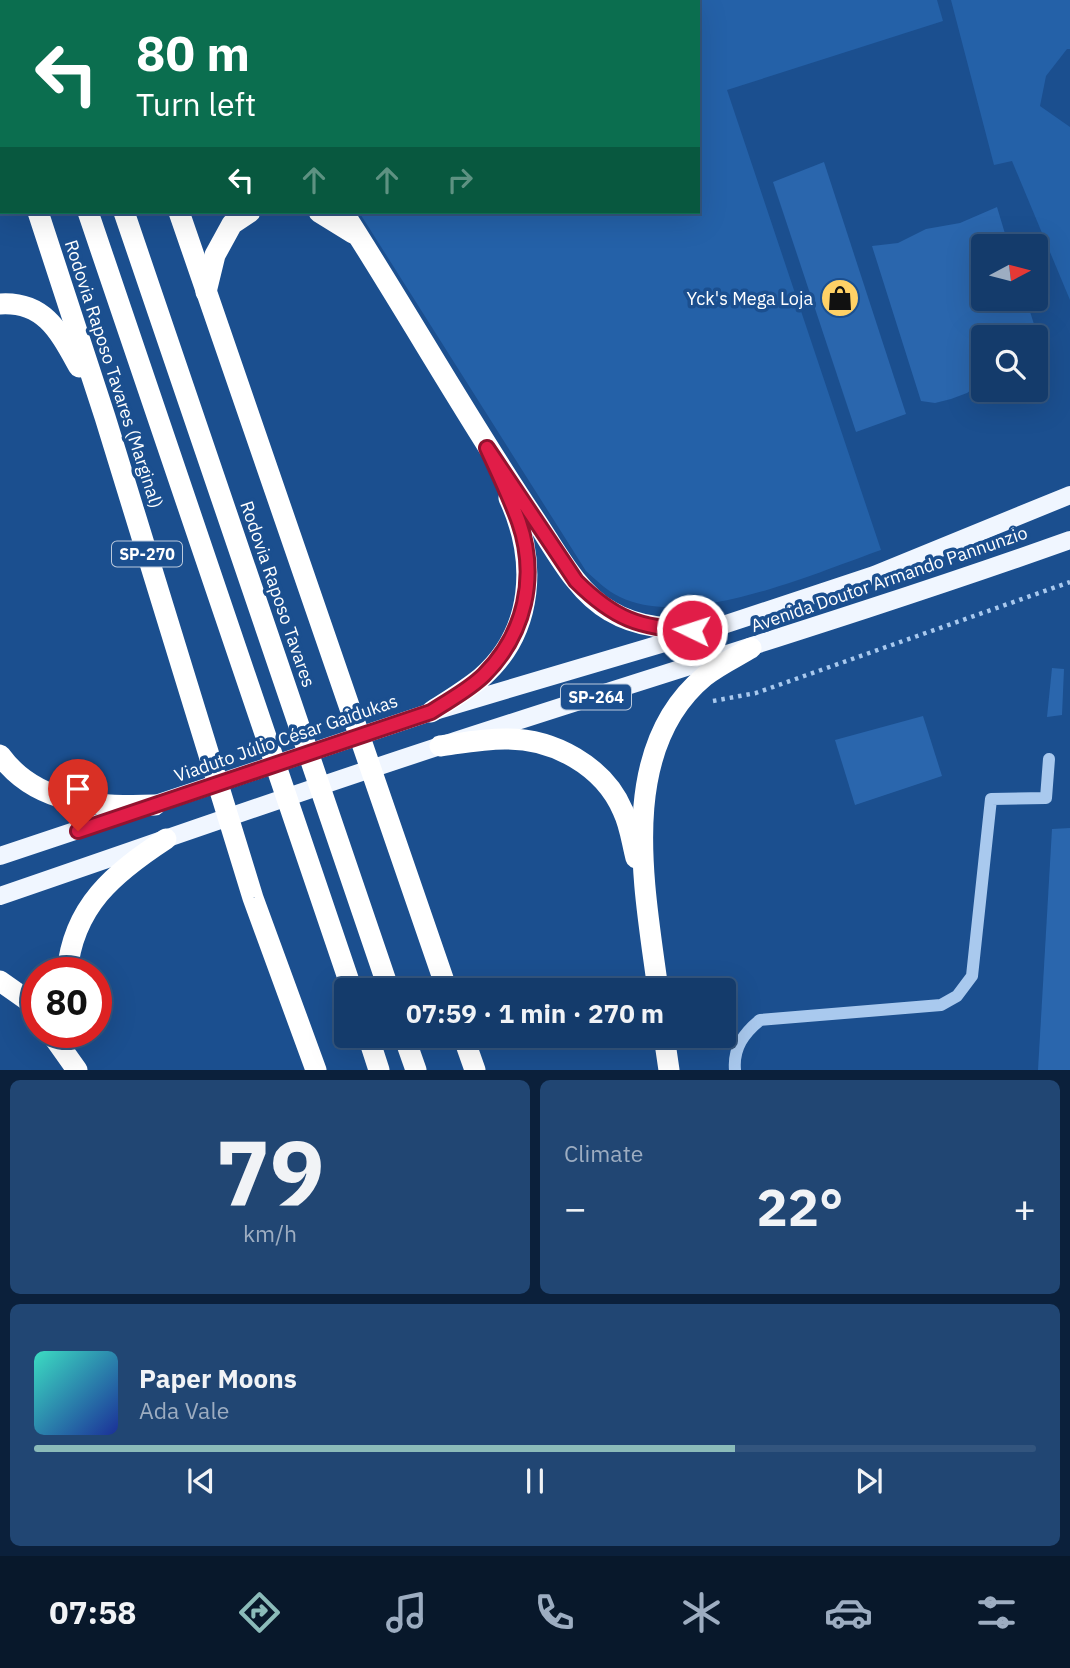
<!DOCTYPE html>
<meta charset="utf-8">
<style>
:root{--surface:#143b6b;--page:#214673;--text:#f1f3f6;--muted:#9dadc1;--line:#33557e;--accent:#8bbbb9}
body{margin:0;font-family:"IBM Plex Sans",sans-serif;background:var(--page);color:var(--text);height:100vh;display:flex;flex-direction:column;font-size:26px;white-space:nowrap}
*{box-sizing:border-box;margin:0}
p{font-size:23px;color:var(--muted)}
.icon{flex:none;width:38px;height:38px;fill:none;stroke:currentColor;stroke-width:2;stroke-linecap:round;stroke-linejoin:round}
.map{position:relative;height:1070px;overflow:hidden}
.panel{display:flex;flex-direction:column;gap:10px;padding:10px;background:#0b203b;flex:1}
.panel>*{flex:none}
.hud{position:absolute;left:0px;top:0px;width:700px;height:214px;box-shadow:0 7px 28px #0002,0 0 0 2px var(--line);background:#0b6e4f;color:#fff;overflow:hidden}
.needle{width:46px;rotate:83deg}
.tools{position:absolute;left:971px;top:234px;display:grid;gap:14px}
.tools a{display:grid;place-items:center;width:77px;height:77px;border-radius:7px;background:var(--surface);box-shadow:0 7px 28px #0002,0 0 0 2px var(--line);font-size:35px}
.speed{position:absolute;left:21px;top:957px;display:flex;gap:14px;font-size:35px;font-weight:700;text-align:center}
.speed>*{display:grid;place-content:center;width:91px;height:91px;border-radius:50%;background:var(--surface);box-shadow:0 7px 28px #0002,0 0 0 2px var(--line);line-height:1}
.speed .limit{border:10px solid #d22;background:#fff;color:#111}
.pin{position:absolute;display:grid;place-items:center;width:60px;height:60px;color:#fff;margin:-72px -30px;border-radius:50% 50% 50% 0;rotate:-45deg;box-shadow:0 0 7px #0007}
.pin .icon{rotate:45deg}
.me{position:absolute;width:77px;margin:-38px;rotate:274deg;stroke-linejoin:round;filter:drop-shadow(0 0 5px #0008)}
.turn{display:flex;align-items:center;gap:24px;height:147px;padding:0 21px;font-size:32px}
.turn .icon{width:91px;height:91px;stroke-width:2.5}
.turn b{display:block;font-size:49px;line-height:60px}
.lanes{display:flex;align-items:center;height:66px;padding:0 21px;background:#0003;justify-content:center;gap:35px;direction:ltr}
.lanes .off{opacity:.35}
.big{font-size:52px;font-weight:800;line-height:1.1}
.panel .widget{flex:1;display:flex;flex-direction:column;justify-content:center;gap:10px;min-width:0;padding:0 24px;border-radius:10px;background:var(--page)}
.panel .dial{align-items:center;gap:0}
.dial b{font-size:91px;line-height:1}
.song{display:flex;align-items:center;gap:21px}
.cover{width:84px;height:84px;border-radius:10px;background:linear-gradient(135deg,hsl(170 70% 55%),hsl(230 70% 35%))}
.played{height:7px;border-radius:4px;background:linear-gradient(90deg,var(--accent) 70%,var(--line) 70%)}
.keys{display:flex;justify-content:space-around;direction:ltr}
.heat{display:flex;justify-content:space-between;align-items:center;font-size:38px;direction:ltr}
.panel .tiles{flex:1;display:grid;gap:10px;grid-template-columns:1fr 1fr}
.widget:last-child{grid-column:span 2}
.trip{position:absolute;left:334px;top:978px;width:402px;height:70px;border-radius:7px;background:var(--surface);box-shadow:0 7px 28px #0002,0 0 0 2px var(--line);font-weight:800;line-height:70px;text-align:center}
.tab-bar{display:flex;height:112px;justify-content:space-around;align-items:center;background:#08182b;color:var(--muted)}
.tab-bar .icon{width:49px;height:49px}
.tab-bar .selected{color:var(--accent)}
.tab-bar b{font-size:32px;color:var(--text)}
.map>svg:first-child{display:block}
.green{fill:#2461a8}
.building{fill:#2a66ad}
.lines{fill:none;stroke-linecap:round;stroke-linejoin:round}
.path{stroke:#a9c9ee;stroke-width:4.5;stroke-dasharray:3.5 5;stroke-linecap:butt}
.minor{stroke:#a9c9ee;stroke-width:12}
.major{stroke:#f0f6ff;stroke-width:18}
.highway{stroke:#fff;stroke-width:21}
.route-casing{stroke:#92132f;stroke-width:18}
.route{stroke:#e11d48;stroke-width:12}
.labels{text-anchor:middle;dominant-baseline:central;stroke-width:7;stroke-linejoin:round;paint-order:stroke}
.shield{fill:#1b4f8f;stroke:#bbcadd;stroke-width:2}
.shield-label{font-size:16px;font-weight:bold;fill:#fff}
.poi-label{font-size:18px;fill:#fff;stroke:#1b4f8f;text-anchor:end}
.street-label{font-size:18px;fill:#fff;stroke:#1b4f8f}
</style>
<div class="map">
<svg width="1070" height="1070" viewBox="0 0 1070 1070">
<rect width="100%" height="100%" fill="#1b4f8f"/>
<g class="green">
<path d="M225,0H937L943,21L727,90L881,550C815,573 687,630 620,597C607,591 596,580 586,571L359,212H698V2Z"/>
<polygon points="951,0 1070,0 1070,49 1067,49 1046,76 1040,106 1070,127 1070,300 1012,161 994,165"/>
</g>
<g class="building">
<polygon points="824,162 906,414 856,432 773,182"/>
<polygon points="997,207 1009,247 984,247 984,299 1026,299 1045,359 1036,368 1036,338 984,338 984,380 967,393 951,399 935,403 921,401 872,246 898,243 926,229 960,223"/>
<polygon points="1052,668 1064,669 1062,715 1047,717"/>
<polygon points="923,716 942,776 855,805 835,740"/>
<polygon points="1070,828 1070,1070 1038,1070 1052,829"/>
</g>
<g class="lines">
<polyline class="path" points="713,701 756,693 1070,582"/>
<path class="minor" d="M735,1070C733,1048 744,1033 760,1020L941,1005L957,996L972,976L991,799L1046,798L1049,759"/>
<g class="major">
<polyline points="0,856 431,712 708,630 874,575 1070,495"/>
<path d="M0,896C146,846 293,794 440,746C650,677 862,614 1070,540"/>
</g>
<g class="highway">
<polyline points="16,0 16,2"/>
<polyline points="52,0 52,2"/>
<polyline points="106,0 106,2"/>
<polyline points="208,0 209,2"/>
<polyline points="0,96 2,101"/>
<polyline points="38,212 105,417 253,898 316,1070"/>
<polyline points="88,212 352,990"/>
<polyline points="124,212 389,990"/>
<polyline points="179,212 447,990"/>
<polyline points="319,212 353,233"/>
<path d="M343,212C408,313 467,418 534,518C555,549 576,592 610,611C640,629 674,629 708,630"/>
<polyline points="206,292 215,255 232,224 250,212"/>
<path d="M0,304C45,301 60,333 79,367"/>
<path d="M431,712C448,701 465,691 481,678C535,631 537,559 509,498"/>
<path d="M440,746C462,743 483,739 505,739C553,738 604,766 623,811C630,825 632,843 636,858"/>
<path d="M0,755C37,806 99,807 155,805"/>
<path d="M67,973C73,906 114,873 166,839"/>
<polyline points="0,981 27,1000 37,1014"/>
<path d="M658,990C645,890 615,750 705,676C719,665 736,657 751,648"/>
<polyline points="50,1032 77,1070"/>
<polyline points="368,1036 379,1070"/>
<polyline points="404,1036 416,1070"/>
<polyline points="463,1036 475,1070"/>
<polyline points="664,1036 669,1070"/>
</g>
</g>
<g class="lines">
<defs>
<path id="route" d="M78,831L431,712C449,700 469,690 484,675C525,634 538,577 519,522C510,497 498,472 487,448L576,581C613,618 640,629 692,630"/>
</defs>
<use href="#route" class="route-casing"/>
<use href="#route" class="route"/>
</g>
<defs>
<symbol id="shop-disc" viewBox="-11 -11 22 22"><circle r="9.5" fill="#ffd166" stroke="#1b4f8f"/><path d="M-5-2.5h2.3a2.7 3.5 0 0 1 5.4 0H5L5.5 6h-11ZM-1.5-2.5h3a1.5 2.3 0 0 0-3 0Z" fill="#111"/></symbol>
</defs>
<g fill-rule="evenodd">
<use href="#shop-disc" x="818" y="276" width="44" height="44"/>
</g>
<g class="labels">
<g class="shield">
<rect x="112" y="541.5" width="70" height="25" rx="5"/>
<rect x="561" y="684.5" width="70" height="25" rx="5"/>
</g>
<g class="shield-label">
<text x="147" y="554">SP-270</text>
<text x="596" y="697">SP-264</text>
</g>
<g class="poi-label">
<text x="813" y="298">Yck's Mega Loja</text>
</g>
<g class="street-label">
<text transform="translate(114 374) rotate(72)">Rodovia Raposo Tavares (Marginal)</text>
<text transform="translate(889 579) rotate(-19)">Avenida Doutor Armando Pannunzio</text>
<text transform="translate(278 594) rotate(71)">Rodovia Raposo Tavares</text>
<text transform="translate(286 738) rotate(-19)">Viaduto Júlio César Gaidukas</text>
</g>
</g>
</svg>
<div class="tools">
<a><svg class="needle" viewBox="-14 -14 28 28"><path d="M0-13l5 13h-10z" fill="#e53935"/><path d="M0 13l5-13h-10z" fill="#9dadc1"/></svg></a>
<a><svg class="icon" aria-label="search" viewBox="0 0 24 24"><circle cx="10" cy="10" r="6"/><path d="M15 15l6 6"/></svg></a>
</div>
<div class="speed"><div class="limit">80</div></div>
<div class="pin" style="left:78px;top:831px;background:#d93025"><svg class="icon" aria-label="arrive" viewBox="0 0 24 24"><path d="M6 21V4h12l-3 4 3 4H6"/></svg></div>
<svg class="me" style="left:692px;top:630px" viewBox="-20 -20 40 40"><circle r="17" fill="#e11d48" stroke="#fff" stroke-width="3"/><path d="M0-11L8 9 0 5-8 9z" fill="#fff"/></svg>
<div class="trip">07:59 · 1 min · 270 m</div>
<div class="hud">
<div class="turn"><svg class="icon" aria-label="left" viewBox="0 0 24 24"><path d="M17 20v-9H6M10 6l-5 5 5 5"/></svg><div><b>80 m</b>Turn left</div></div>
<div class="lanes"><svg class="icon" aria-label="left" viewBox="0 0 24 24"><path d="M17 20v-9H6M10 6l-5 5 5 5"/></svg><svg class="icon off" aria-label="ahead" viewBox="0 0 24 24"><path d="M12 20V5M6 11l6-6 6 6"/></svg><svg class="icon off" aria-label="ahead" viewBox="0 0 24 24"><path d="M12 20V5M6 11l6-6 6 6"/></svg><svg class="icon off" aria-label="right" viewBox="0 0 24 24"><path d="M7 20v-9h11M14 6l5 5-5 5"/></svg></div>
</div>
</div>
<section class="panel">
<div class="tiles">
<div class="widget dial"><b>79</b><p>km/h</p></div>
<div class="widget"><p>Climate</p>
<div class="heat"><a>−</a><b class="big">22°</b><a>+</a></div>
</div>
<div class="widget">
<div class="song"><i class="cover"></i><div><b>Paper Moons</b><p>Ada Vale</p></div></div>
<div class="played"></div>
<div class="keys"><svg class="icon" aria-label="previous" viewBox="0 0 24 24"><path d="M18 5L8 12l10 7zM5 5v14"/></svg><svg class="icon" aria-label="pause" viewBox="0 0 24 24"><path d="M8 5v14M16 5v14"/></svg><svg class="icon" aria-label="next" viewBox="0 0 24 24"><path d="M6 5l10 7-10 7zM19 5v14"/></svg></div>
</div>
</div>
</section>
<nav class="tab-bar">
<b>07:58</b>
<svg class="icon selected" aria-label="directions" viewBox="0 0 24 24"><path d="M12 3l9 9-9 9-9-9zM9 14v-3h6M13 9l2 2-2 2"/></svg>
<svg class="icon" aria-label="music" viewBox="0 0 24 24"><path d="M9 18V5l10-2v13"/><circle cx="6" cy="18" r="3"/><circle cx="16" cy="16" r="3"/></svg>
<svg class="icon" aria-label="phone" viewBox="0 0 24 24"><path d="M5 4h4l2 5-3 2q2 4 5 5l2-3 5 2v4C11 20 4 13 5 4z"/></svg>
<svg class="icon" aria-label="climate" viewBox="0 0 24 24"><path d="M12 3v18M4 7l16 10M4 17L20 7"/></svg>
<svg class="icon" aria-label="car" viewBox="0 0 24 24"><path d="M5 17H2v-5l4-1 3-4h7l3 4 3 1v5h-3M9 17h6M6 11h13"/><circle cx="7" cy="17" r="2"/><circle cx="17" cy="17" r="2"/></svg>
<svg class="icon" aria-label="filters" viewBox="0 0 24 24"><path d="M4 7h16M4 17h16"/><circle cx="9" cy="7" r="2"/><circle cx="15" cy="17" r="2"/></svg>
</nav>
